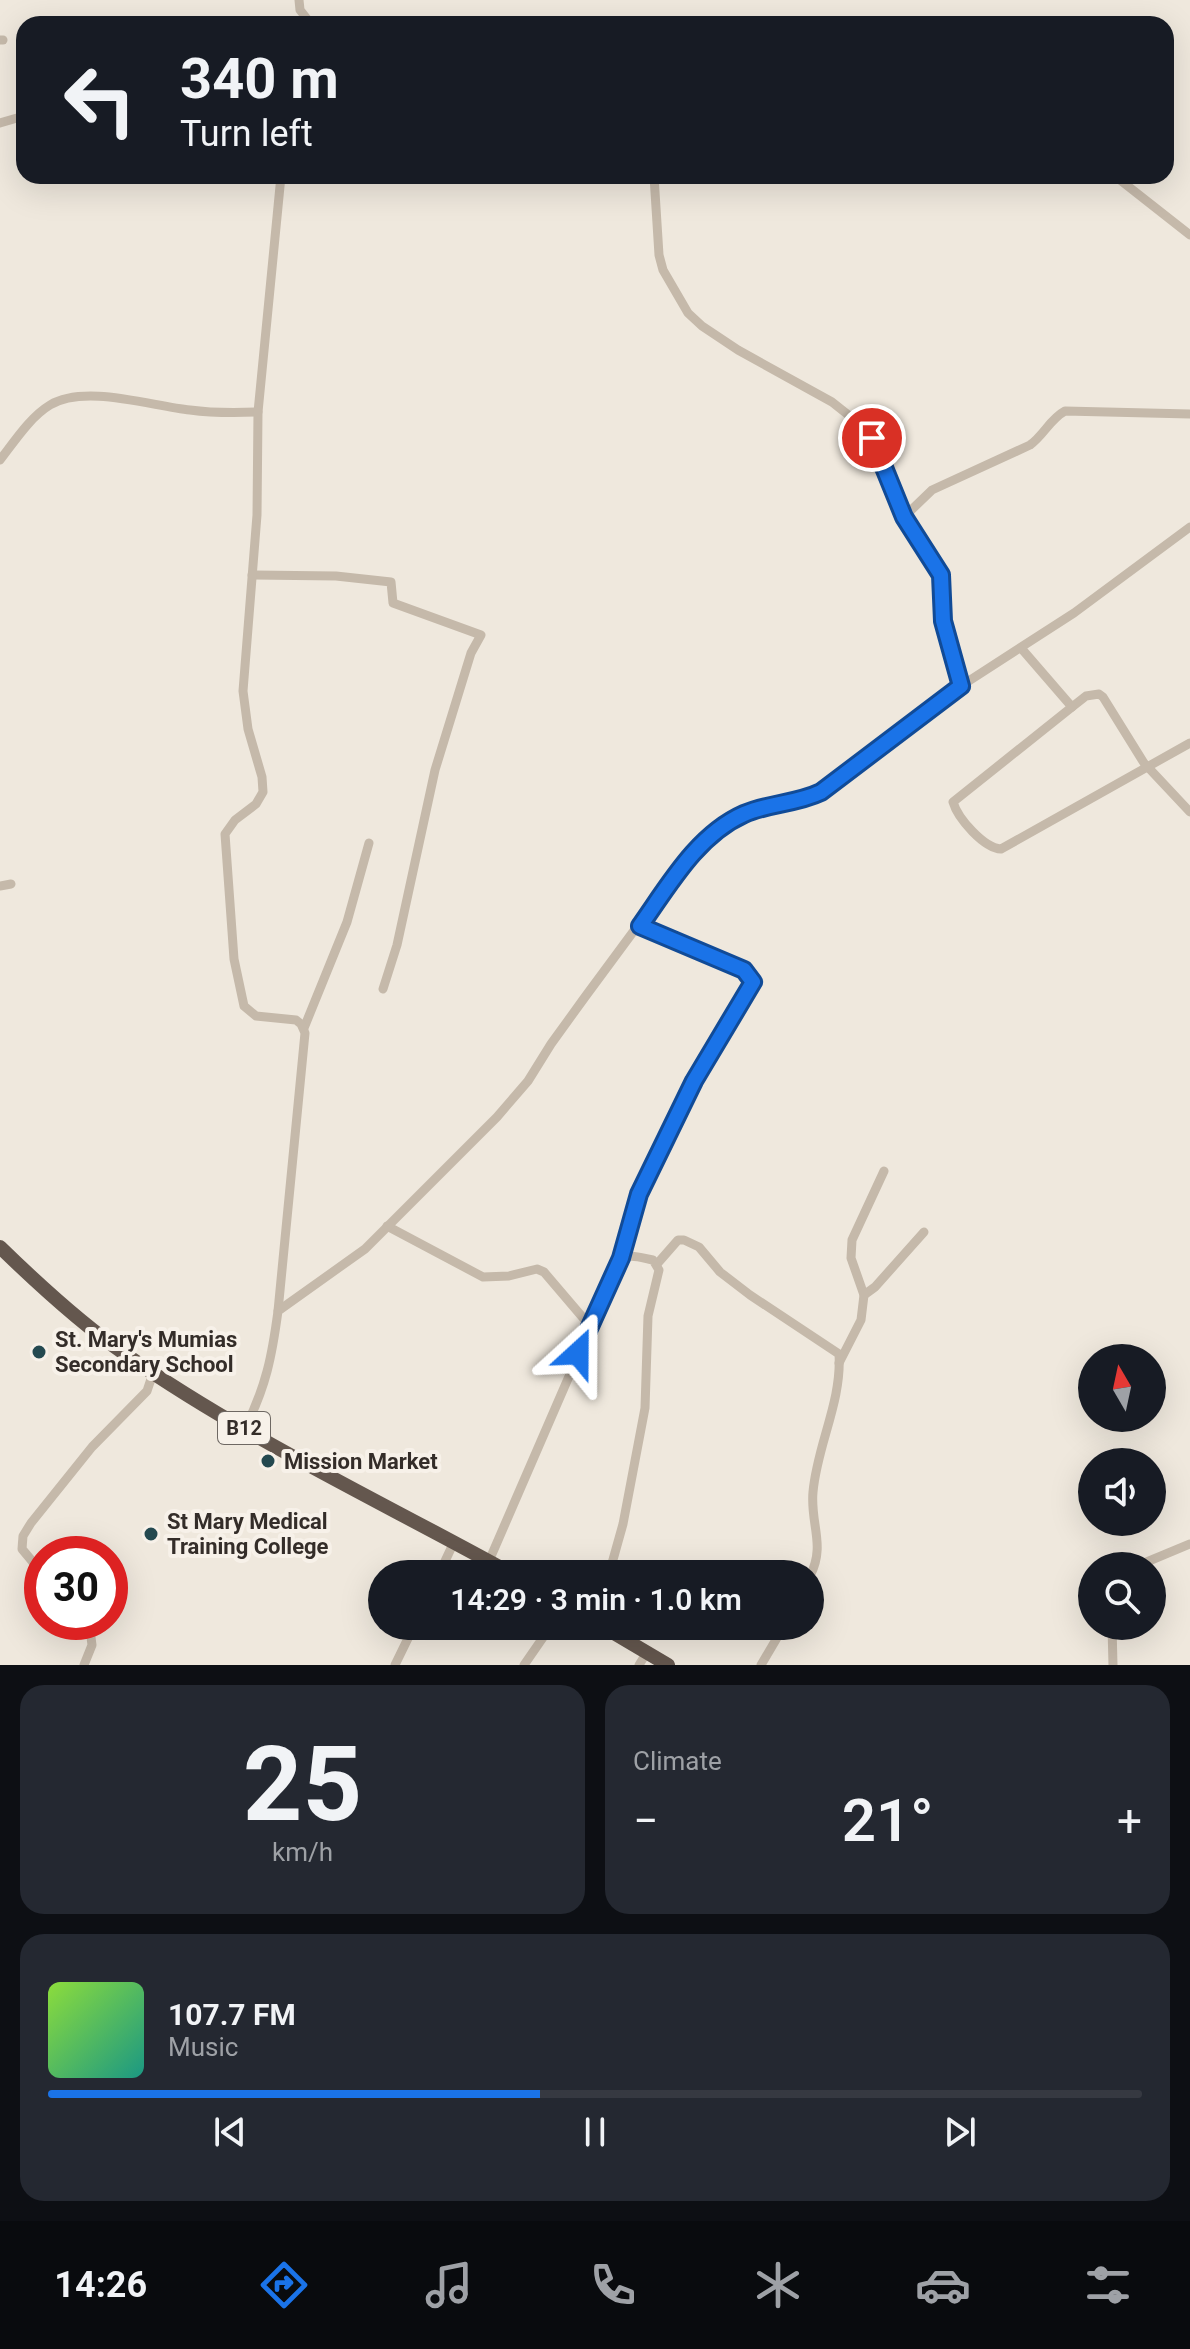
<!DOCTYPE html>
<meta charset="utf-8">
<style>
:root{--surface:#171b24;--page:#242831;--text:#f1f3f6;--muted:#9ea1a6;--line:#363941;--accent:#1a73e8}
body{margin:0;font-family:Roboto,sans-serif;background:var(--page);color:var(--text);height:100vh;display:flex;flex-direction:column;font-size:30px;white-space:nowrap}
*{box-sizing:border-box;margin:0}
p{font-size:26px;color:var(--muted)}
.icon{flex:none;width:44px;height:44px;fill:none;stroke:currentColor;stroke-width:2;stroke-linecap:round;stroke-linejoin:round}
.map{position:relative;height:1665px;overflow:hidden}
.panel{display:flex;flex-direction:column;gap:20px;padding:20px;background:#0d0f14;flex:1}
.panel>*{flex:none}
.guide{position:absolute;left:16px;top:16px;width:1158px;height:168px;border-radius:24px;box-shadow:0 8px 32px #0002;background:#171b24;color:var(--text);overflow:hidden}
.needle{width:52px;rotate:351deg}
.fabs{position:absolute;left:1078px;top:1344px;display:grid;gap:16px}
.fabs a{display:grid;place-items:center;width:88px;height:88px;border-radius:50%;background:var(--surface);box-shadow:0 8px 32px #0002;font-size:40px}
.speed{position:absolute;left:24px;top:1536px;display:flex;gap:16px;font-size:40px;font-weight:700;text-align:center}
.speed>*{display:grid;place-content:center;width:104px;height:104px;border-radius:50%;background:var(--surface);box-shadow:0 8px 32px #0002;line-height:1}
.speed .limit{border:12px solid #d22;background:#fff;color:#111}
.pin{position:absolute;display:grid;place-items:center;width:68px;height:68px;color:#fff;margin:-34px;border:4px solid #fff;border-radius:50%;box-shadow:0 2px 8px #0007}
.me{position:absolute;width:88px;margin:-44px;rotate:24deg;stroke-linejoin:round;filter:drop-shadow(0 0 6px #0008)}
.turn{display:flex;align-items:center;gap:28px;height:168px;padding:0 32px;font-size:36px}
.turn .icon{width:104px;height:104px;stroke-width:2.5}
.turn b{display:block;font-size:56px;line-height:68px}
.big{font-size:60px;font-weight:600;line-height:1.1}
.panel .card{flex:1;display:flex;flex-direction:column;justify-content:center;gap:12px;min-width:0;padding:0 28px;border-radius:24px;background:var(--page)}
.panel .dial{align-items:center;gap:0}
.dial b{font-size:104px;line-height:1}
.song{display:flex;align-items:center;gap:24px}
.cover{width:96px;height:96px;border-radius:12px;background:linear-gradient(135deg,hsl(90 70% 55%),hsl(170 70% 35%))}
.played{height:8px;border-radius:4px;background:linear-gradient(90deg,var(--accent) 45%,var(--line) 45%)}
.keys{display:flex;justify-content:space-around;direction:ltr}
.heat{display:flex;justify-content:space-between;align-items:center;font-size:44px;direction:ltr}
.panel .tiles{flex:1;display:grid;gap:20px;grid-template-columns:1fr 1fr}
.card:last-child{grid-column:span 2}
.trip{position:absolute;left:368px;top:1560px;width:456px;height:80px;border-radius:40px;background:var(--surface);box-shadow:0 8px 32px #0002;font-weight:600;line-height:80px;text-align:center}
.menu{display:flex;height:128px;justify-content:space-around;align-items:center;background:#090b0e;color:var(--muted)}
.menu .icon{width:56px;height:56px}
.menu .on{color:var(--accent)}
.menu b{font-size:36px;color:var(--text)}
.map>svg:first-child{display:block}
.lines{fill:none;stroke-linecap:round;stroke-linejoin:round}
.minor{stroke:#c5b9aa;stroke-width:9}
.trunk{stroke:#64574e;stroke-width:14}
.route-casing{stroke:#114b97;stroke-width:20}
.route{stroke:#1a73e8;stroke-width:14}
.poi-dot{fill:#244950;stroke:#f7f1e9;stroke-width:3}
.labels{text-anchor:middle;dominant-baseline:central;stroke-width:8;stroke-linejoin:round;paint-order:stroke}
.shield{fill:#f7f1e9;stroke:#6e6863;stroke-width:2}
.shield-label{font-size:20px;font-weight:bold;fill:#342d29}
.poi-label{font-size:22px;font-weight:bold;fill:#342d29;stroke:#f7f1e9;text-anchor:start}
</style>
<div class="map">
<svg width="1190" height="1665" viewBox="0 0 1190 1665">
<rect width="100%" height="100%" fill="#efe8dd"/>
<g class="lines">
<g class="minor">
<polyline points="299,0 300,10 311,24"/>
<polyline points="0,40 3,40"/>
<polyline points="0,123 24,116"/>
<polyline points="654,176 659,255 663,270 688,313 702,326 738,350 832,402 861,425 874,441 904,517 942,579 943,621 961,686"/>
<polyline points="1115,176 1190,235"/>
<path d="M0,460C14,442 30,417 50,405C85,384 151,406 190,410C212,413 235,413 258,412"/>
<path d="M904,517L932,490L1030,445C1044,435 1050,419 1065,411L1190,414"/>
<polyline points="252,575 336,576 391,582 393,603 481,635 471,653 435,770 397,945 383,989"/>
<polyline points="1021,648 1072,707 1086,696 1099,694 1103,697 1144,763 1190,812"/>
<path d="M1072,707L953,802C958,819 984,848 1001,849L1190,743"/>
<polyline points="0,886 11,884"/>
<polyline points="304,1028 347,922 369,843"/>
<polyline points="387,1226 483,1277 509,1276 537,1269 544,1272 590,1326"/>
<polyline points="621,1258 639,1194 694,1081 753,982 749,974 744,970 640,926"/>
<path d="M657,1264L678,1240H684L699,1247L720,1272L750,1295L839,1354C842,1402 817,1445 813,1492C810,1524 826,1545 810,1576"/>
<polyline points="864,1295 875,1287 924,1232"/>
<polyline points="278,1311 305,1033 301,1024 296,1020 256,1016 244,1006 234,959 225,834 235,820 256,804 263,792 262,777 248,729 243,691 257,515 258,412 281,176"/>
<polyline points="839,1363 861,1320 864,1295 851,1258 852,1240 884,1171"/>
<path d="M245,1428C266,1387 272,1356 278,1311L365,1249L497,1117L528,1081L551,1044L585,997L684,863L707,838L742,815L757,809L804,800L821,792L961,686L1074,613L1190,527"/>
<path d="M489,1561L619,1261C627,1252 642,1258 653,1260L659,1270L648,1316L645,1408L623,1524L609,1574"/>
<polyline points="1137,1566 1190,1544"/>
<polyline points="42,1573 22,1549 23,1536 31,1523 92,1447 147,1391 153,1373"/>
<polyline points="439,1574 454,1542"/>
<polyline points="1112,1626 1113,1665"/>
<polyline points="84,1665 92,1645 89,1622"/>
<polyline points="395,1665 414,1626"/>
<polyline points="524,1665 551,1626"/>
<polyline points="639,1665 647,1652"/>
<polyline points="761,1665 784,1626"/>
</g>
<g class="trunk">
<path d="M0,1247C39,1285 80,1323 125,1354C245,1438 384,1503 512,1574"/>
<polyline points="602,1626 668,1665"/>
</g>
</g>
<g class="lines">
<defs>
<path id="route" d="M578,1353L621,1258L639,1194L694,1081L753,982L744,970L640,926C669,885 697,835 744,814C769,803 796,804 821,792L961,686L943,621L941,575L904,517L872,438"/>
</defs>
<use href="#route" class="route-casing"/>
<use href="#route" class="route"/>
</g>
<g class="poi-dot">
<circle cx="39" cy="1352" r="8"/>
<circle cx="268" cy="1461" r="8"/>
<circle cx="151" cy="1534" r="8"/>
</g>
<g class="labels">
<rect class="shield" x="218" y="1412" width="52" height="32" rx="6"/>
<g class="shield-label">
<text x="244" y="1428">B12</text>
</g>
<g class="poi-label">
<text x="55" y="1339">St. Mary's Mumias<tspan x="55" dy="25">Secondary School</tspan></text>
<text x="284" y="1461">Mission Market</text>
<text x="167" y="1521">St Mary Medical<tspan x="167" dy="25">Training College</tspan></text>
</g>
</g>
</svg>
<div class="fabs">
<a><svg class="needle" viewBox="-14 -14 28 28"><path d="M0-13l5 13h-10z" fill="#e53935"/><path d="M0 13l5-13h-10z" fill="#9ea1a6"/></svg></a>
<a><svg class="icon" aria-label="sound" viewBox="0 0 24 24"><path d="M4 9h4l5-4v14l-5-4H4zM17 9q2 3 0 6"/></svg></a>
<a><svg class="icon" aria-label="search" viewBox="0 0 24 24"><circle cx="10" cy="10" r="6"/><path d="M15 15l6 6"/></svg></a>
</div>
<div class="speed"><div class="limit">30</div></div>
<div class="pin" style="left:872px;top:438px;background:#d93025"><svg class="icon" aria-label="arrive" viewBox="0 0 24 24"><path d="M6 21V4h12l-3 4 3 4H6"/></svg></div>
<svg class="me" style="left:578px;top:1353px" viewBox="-20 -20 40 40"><path d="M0-17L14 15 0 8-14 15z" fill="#1a73e8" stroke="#fff" stroke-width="4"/></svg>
<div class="trip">14:29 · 3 min · 1.0 km</div>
<div class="guide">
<div class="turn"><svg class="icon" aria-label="left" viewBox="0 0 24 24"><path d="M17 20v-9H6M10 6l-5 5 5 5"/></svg><div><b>340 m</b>Turn left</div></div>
</div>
</div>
<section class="panel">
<div class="tiles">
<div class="card dial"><b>25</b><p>km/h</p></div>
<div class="card"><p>Climate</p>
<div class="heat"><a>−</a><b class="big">21°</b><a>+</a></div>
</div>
<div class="card">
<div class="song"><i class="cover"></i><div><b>107.7 FM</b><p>Music</p></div></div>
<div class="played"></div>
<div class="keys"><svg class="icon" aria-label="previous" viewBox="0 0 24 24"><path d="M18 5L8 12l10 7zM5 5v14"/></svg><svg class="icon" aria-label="pause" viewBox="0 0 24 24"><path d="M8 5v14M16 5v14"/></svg><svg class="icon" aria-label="next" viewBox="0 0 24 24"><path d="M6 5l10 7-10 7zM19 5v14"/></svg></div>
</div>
</div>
</section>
<nav class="menu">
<b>14:26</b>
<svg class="icon on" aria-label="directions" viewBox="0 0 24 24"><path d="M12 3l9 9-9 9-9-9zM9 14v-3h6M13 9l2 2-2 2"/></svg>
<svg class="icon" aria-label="music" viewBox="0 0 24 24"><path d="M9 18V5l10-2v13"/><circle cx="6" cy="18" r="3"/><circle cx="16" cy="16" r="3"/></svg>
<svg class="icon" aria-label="phone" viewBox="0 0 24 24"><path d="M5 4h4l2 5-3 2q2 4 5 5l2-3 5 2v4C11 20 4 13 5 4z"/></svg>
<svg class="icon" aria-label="climate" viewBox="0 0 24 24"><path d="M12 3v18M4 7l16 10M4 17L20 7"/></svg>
<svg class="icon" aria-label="car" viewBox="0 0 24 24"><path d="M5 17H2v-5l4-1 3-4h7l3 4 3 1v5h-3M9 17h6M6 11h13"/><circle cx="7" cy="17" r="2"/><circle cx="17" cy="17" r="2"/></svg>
<svg class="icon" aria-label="filters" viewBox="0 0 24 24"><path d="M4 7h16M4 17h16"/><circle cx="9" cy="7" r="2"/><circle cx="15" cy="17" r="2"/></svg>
</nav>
